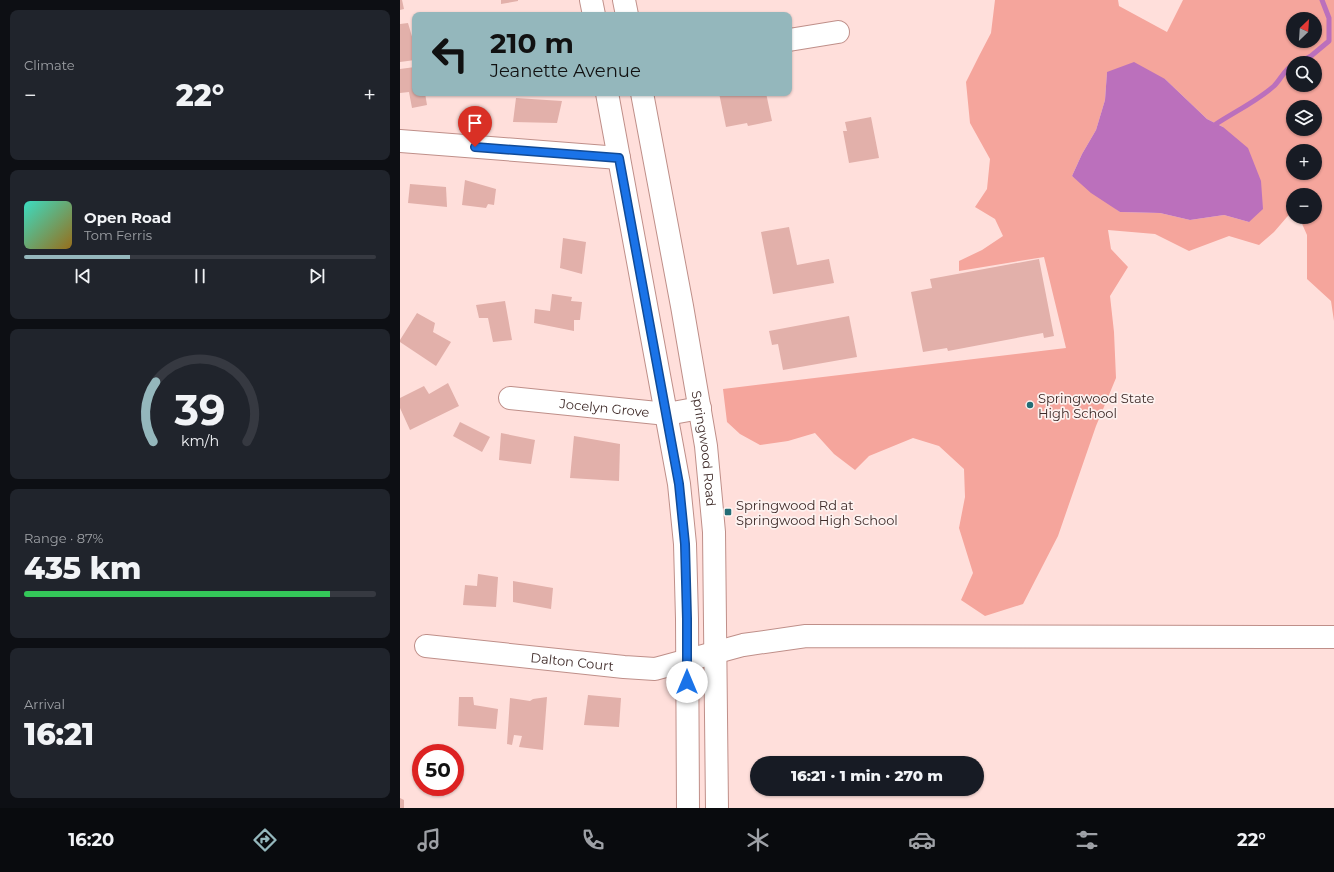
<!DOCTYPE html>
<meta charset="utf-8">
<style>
:root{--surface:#171b24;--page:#20242c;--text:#f1f3f6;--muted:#9ea1a6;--line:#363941;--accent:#94b7bc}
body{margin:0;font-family:Montserrat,sans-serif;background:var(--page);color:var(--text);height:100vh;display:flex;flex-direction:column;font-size:15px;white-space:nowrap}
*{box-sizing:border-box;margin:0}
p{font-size:13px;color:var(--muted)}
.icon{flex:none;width:22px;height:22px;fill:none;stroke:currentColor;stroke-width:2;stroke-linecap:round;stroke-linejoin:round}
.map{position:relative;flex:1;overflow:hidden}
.sheet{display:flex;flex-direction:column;gap:10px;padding:10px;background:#0d0f14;width:400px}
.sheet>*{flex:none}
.hud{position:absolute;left:12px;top:12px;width:380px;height:84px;border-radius:8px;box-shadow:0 1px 3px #0004;background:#94b7bc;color:#111;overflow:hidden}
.needle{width:26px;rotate:25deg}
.buttons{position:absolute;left:886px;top:12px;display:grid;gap:8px}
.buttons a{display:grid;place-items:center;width:36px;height:36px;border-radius:50%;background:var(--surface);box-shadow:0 1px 3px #0004;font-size:20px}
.speed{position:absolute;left:12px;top:744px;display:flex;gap:8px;font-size:20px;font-weight:700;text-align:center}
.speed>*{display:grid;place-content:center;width:52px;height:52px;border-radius:50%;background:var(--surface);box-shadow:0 1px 3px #0004;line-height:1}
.speed .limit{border:6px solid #d22;background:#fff;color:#111}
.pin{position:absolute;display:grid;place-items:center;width:34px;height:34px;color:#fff;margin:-41px -17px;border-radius:50% 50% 50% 0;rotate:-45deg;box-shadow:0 0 4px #0007}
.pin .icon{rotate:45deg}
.me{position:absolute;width:44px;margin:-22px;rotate:0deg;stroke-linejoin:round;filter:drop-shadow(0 0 3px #0008)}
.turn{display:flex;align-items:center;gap:14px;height:84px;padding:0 12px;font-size:18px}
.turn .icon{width:52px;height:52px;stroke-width:2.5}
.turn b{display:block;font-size:28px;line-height:34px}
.big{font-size:30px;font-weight:800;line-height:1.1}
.sheet .card{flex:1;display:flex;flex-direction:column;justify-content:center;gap:6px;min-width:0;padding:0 14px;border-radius:8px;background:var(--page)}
.sheet .dial{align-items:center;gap:0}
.dial svg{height:104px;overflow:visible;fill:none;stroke:var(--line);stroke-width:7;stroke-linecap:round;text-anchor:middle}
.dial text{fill:var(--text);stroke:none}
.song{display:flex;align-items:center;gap:12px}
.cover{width:48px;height:48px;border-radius:6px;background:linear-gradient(135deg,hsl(170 70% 55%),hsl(40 70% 35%))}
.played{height:4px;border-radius:2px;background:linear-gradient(90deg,var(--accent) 30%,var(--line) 30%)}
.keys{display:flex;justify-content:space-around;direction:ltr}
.heat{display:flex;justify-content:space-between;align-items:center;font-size:22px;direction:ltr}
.charge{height:6px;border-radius:3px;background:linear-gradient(90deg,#34c759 87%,var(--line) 0)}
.trip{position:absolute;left:350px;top:756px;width:234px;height:40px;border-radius:20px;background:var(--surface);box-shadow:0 1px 3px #0004;font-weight:800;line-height:40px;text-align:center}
.tabs{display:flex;height:64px;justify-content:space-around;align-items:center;background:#090b0e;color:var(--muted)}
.tabs .icon{width:28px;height:28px}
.tabs .on{color:var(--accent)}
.tabs b{font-size:18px;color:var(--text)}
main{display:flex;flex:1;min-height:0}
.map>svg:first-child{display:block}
.green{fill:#f5a59c;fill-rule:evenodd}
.water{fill:#bb70bc}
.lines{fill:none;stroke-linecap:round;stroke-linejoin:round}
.stream{stroke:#bb70bc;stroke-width:5}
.building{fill:#e2b0aa}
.minor-casing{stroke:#bf8f89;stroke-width:24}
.major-casing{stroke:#bf8f89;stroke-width:24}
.minor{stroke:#fff;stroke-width:22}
.major{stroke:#fff;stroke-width:22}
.route-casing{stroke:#114b97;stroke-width:10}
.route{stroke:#1a73e8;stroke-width:7}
.poi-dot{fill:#236d76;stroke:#fdf2f0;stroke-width:1.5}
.labels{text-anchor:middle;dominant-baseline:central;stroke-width:3.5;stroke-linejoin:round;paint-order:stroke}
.poi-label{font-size:13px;fill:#3e2a28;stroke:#fdf2f0;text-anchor:start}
.street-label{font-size:13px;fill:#3e2a28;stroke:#fdf2f0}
</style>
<main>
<section class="sheet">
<div class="card"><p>Climate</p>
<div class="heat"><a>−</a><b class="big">22°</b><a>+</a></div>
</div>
<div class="card">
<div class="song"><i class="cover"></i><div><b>Open Road</b><p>Tom Ferris</p></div></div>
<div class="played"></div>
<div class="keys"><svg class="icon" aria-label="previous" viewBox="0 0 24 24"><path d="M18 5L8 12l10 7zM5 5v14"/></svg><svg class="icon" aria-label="pause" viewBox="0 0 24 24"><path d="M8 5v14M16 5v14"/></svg><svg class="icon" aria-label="next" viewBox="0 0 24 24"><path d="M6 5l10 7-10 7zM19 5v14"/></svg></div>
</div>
<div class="card dial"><svg viewBox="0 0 100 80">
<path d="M14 69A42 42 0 1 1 86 69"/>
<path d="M14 69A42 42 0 0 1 16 23" stroke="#94b7bc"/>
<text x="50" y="56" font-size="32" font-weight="700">39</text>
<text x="50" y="72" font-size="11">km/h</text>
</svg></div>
<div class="card"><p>Range · 87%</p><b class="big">435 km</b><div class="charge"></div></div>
<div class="card"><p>Arrival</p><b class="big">16:21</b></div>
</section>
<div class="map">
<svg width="934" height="808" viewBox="0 0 934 808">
<rect width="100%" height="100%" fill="#ffdfdb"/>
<path class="green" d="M595,0H718L719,6L767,32L783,0H934V321L931,301L907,279V235L899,217H915V195H893V210L874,232L859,245L829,236L789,251L755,234L708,230L711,249L728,267L710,296L714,332L716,378L696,426L658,536L623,604L585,616L561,600L573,573L559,528L565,497L564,469L539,446L513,438L469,456L455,470L434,454L415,433L388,441L360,445L340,434L327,422L323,389L666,348L644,257L559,271V261L582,250L603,236L595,219L575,207L587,189L590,159L570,123L566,82L579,56L591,33ZM893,19H915V41H893ZM893,63H915V85H893ZM707,72L765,79L807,119L823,127L849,222L824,215L790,220L760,213L720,212L672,176L682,154L696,130L705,100ZM893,107H915V129H893ZM893,151H915V173H893Z"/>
<polygon class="water" points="734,62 765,79 807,119 823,127 848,148 861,181 863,209 849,222 824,215 790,220 760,213 720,212 691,193 672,176 682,154 696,130 705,100 707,72"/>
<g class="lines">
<g class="stream">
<polyline points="898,63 911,56 929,41 929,18 922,0"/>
<path d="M816,124C836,111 857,101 874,86C881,79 884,70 893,65"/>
</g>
</g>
<g class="building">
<polygon points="0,0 2,0 4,9 0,10"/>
<polygon points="101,0 118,0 118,1 101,4"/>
<polygon points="8,23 13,40 15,40 15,60 0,62 0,24"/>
<polygon points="15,67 15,93 25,93 27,105 12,108 9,92 0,93 0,69"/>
<polygon points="319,93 366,93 372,121 348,126 347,123 326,127"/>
<polygon points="116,98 162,101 157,123 113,122"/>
<polygon points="471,117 479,158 449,163 443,131 447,131 445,122"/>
<polygon points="65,180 96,189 94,205 88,204 86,208 62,205"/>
<polygon points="10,184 46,187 47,207 8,203"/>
<polygon points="389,227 397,265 429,259 434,283 373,294 361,232"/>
<polygon points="163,238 186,242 182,274 160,268"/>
<polygon points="639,259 654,336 644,338 643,333 548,351 547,348 523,352 511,292 532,288 530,279"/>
<polygon points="152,294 172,297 171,301 182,302 180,320 174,320 174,331 134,323 135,309 150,311"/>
<polygon points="105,301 112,340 93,342 88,318 79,318 76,305"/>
<polygon points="17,313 35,323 33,332 51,342 36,366 0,342 0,340"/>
<polygon points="449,316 457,357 383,370 378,344 372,345 369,331"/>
<polygon points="48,383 59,406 10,430 0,408 0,398 24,386 29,394"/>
<polygon points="60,422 90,437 82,452 53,436"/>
<polygon points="101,433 135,440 131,464 99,460"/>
<polygon points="174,436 220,444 219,481 170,478"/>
<polygon points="78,574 98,577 96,607 63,605 65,585 77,586"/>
<polygon points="113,581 153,588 151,609 113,602"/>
<polygon points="188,695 221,698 219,727 184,725"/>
<polygon points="59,697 73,697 74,705 98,709 96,729 58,726"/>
<polygon points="147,697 143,750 119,747 122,736 114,735 112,745 107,744 110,698 130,701 133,699"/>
<polygon points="0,798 4,800 4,808 0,808"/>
</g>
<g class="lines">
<defs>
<g id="minor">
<polyline points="389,40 438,32"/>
<polyline points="0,141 219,158"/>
<path id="s1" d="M110,398L267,414L300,408"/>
<path id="s2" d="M26,646L224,667L255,669L343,645L406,636L934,637"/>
</g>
<g id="major">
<polyline points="191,0 194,15"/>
<polyline points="224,0 227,15"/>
<polyline points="207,93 279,484 285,544 287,619 288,808"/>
<path id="s3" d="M242,93L282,306L306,446L314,532L317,808"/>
</g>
</defs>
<use href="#minor" class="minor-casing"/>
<use href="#major" class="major-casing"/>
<use href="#minor" class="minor"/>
<use href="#major" class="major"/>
</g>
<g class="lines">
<defs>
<polyline id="route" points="75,147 219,158 279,484 285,544 287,619 287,682"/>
</defs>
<use href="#route" class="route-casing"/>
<use href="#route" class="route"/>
</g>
<g class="poi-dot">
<circle cx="630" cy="405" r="4"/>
<rect x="324" y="508" width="8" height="8" rx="2"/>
</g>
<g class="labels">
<g class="poi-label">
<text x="638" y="398">Springwood State<tspan x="638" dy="15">High School</tspan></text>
<text x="336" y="505">Springwood Rd at<tspan x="336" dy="15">Springwood High School</tspan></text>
</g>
<g class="street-label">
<text stroke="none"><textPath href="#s1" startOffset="95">Jocelyn Grove</textPath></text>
<text stroke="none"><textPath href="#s3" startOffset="361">Springwood Road</textPath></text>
<text stroke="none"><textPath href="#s2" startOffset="147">Dalton Court</textPath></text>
</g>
</g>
</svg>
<div class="buttons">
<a><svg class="needle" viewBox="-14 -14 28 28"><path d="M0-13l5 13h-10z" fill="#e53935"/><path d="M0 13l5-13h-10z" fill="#9ea1a6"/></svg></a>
<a><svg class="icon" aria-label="search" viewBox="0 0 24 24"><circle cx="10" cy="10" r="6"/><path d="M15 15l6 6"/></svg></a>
<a><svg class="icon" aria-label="layers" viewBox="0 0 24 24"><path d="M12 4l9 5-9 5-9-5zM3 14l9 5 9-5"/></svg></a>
<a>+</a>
<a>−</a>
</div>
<div class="speed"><div class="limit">50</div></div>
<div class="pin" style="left:75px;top:147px;background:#d93025"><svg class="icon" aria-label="arrive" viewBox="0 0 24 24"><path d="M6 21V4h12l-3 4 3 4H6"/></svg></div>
<svg class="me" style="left:287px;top:682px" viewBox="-20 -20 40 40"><circle r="19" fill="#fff"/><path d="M0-13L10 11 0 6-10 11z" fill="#1a73e8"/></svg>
<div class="trip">16:21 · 1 min · 270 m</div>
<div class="hud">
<div class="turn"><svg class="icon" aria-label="left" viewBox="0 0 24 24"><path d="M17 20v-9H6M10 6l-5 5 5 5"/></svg><div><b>210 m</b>Jeanette Avenue</div></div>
</div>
</div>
</main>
<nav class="tabs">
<b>16:20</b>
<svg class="icon on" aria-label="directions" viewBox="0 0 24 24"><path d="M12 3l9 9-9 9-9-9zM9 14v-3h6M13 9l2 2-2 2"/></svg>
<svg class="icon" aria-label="music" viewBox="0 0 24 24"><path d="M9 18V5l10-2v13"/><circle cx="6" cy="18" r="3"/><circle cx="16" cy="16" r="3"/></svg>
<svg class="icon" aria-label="phone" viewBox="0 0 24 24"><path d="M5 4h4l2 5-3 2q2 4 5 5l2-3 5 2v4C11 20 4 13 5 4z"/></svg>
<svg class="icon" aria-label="climate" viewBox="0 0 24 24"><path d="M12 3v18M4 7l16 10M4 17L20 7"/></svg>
<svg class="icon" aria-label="car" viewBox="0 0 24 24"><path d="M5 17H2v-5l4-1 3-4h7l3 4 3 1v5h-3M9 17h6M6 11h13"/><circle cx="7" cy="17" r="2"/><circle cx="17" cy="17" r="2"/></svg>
<svg class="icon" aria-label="filters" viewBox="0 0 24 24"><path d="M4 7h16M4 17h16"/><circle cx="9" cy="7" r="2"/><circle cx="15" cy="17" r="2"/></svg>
<b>22°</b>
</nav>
